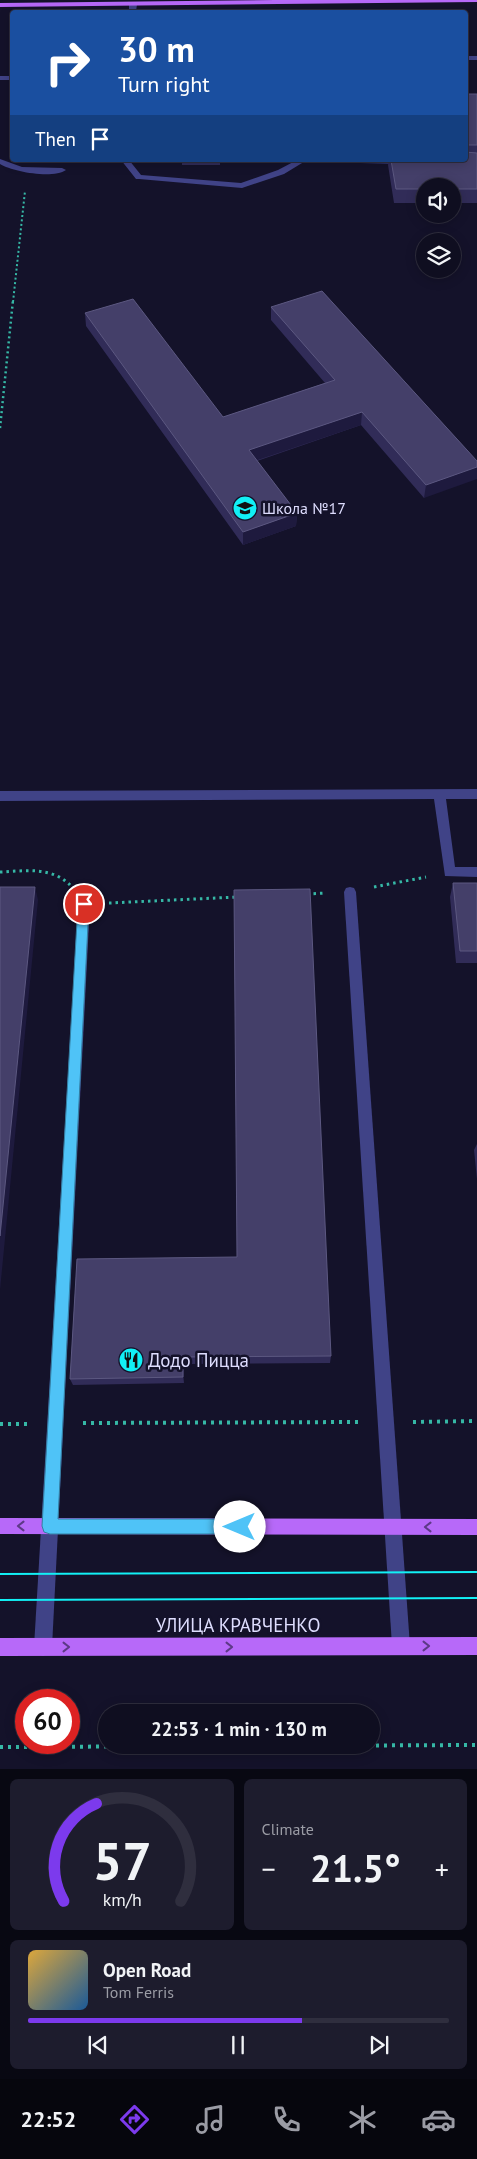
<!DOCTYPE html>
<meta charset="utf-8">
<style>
:root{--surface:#0f0e20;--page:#1d1c2d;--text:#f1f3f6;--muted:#9b9ca5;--line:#2f2e3e;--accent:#7c3aed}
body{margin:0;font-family:"PT Sans",sans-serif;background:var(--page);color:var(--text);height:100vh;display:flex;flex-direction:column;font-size:19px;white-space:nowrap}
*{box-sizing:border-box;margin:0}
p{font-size:16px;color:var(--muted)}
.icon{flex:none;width:28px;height:28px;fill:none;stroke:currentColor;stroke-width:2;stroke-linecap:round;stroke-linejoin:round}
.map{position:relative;height:1769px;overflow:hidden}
.sheet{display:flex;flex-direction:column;gap:10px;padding:10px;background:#080812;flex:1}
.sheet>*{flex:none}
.hud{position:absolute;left:10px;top:10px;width:458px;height:152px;border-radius:5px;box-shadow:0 2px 12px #0003,0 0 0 1px var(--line);background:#1a4fa0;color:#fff;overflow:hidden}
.buttons{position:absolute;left:416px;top:178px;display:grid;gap:10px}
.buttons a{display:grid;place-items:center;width:45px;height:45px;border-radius:50%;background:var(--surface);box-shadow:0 2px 12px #0003,0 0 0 1px var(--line);font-size:25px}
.speed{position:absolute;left:15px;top:1689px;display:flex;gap:10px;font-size:25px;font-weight:700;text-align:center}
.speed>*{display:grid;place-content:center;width:65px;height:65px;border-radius:50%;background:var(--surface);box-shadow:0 2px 12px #0003,0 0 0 1px var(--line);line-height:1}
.speed .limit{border:8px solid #d22;background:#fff;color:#111}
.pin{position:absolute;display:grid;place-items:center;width:42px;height:42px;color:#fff;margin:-21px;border:2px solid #fff;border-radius:50%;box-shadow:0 1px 5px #0007}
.me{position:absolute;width:55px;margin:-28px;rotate:270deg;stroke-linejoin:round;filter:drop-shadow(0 0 4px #0008)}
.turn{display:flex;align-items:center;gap:18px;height:105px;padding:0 25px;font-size:22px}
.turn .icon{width:65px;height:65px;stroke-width:2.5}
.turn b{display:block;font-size:35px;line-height:42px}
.then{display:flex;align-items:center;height:48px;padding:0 25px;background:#0003;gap:10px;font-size:19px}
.big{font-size:38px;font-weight:600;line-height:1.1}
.sheet .card{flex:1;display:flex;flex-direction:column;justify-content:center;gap:8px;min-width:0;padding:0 18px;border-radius:8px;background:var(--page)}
.sheet .dial{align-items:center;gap:0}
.dial svg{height:130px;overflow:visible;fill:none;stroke:var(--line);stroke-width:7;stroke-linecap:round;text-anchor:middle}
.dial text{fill:var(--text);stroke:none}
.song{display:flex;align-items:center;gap:15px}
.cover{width:60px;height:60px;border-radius:8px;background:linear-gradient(135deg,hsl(40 70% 55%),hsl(210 70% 35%))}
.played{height:5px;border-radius:2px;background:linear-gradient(90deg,var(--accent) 65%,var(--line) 65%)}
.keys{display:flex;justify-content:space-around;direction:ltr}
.heat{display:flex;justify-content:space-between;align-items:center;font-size:28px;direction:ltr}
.sheet .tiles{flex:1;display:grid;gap:10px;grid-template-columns:1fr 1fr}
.card:last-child{grid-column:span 2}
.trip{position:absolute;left:98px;top:1704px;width:282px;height:50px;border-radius:25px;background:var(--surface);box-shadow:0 2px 12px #0003,0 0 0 1px var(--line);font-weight:600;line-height:50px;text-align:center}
.dock{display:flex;height:80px;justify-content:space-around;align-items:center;background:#06060d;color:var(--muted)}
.dock .icon{width:35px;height:35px}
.dock .selected{color:var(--accent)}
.dock b{font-size:22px;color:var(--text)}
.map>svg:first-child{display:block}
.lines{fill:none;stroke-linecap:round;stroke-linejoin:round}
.path-far3{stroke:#36b8a6;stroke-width:2;stroke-dasharray:2 2.5;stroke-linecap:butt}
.path-far2{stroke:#36b8a6;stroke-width:2.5;stroke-dasharray:2 3;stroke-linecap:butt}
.path-far1{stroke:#36b8a6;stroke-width:3;stroke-dasharray:2.5 4;stroke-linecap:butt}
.path{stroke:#36b8a6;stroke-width:4;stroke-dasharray:3 5;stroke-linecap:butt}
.minor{fill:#404387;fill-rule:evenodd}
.major{fill:#b769f9;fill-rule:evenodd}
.tram{stroke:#12f0f5;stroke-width:2}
.wall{fill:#312c58}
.shaded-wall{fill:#1e1a3e}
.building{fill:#443f69;stroke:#5c5881}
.oneway{stroke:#5d3987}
.route{fill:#4fc3f7;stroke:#337fa1}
.labels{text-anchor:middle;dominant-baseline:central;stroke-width:5;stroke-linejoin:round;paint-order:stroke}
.poi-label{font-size:16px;fill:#deddfe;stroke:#14122a;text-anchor:start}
.near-poi-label{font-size:19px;fill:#deddfe;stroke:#14122a;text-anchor:start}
.near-street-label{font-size:19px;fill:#deddfe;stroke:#14122a}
</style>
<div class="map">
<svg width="477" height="1769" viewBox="0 0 477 1769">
<rect width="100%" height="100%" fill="#14122a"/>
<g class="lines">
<polyline class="path-far3" points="13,302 25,191"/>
<polyline class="path-far2" points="0,428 13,300"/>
<g class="path-far1">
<path d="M0,872C24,871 51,866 70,885"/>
<polyline points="374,887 426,877"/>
<polyline points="307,894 325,893"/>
<polyline points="109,903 238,897"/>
</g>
<g class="path">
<polyline points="413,1422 477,1421"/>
<polyline points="83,1423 359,1422"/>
<polyline points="0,1424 27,1424"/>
<polyline points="0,1747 477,1745"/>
</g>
<g class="minor">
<polygon points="133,2 137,4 136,12 129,12 129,4"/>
<rect x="465" y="56" width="12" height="4"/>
<rect x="0" y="76" width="12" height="4"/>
<path d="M0,159L22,167L62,168L66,170C53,179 13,172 0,164Z"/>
<polygon points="121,160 129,160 141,175 241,183 278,170 297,160 307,160 284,174 242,188 139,179 136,179"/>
<polygon points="357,160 407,160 409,162 405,164 360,163 357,163"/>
<polygon points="477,789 477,799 446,799 455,867 477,867 477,877 445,876 434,799 0,801 0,791"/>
<polygon points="350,887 354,888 356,892 410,1646 407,1652 401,1655 395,1652 392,1646 344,892 346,888"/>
<polygon points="84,899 88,900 90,904 52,1647 49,1653 43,1656 37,1653 34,1647 78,904 80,900"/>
</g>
<g class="major">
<polygon points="275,0 477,0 477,2 0,7 0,3"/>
<polygon points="0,1518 477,1519 477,1535 0,1534"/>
<polygon points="477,1637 477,1655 0,1656 0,1638"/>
</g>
<g class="tram">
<polyline points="0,1574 477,1572"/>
<polyline points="0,1600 477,1598"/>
</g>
</g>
<g class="wall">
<polygon points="465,94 477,94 477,203 452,203 452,186 425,186 425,203 394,203 388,165 389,160 465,160"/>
<polygon points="12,131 12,153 11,153 10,148"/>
<rect x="182" y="160" width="38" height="5"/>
<polygon points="271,307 477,461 424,498 361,425 257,461 297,513 296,526 243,545 86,326 85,313 223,417 325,383 271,320"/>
<polygon points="453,883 477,883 477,963 456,963 450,897"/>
<polygon points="477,1144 477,1179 474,1150"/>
<polygon points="77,1259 331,1356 330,1363 184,1364 184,1383 73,1385 70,1379"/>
</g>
<g class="shaded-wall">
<polygon points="362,412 361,425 249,463 249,450"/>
<polygon points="477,467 477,479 424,498 426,485"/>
<polygon points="297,513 296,526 243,545 243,532"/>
<polygon points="35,887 38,900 0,1290 0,1236"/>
<polygon points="183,1357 184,1364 184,1383 183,1377"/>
</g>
<g class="building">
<rect x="465" y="94" width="12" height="51"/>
<polygon points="12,131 12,148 10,148"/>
<polygon points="465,152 477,153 477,189 452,189 452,186 425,186 425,189 396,189 391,160 465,160"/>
<polygon points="322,291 477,461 477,467 426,485 362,412 249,450 297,513 243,532 85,313 133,299 223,417 335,380 271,307"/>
<polygon points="453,883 477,883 477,951 460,951"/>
<polygon points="0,887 35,887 0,1236"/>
<polygon points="310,889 331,1356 183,1357 183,1377 70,1379 77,1259 237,1257 234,890"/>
</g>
<defs><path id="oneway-chevron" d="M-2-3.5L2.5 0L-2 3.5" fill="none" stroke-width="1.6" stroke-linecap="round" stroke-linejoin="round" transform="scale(1.25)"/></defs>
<g class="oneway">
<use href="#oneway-chevron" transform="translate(21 1526) rotate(-180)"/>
<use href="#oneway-chevron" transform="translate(428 1527) rotate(-180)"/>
<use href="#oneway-chevron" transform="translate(426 1646)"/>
<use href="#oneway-chevron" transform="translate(66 1647)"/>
<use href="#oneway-chevron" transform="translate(229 1647)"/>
</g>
<polygon class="route" points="84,899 88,900 89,904 58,1519 240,1519 246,1521 248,1527 246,1532 240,1534 50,1534 44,1532 42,1526 78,904 79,900"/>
<defs>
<symbol id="school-disc" viewBox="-11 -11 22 22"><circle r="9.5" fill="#12f0f5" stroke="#14122a"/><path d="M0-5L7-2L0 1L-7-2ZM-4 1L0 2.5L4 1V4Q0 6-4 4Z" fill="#111"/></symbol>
<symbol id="restaurant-disc" viewBox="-11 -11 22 22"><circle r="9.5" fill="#12f0f5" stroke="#14122a"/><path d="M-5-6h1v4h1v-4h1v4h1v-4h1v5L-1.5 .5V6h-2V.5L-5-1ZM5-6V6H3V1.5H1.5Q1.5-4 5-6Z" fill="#111"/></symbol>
</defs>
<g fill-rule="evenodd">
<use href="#school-disc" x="231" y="494" width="28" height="28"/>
<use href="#restaurant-disc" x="117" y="1346" width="28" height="28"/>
</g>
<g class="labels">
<g class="poi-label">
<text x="262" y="508">Школа №17</text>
</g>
<g class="near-poi-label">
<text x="148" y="1360">Додо Пицца</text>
</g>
<g class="near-street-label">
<text x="238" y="1625">УЛИЦА КРАВЧЕНКО</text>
</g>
</g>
</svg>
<div class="buttons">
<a><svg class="icon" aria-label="sound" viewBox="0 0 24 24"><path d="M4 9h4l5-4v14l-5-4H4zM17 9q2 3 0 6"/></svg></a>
<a><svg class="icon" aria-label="layers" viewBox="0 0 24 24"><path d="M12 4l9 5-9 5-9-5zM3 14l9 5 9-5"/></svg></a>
</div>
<div class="speed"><div class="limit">60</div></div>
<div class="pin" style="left:84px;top:904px;background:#d93025"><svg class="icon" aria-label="arrive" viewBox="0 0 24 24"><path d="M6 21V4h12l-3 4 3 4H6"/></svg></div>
<svg class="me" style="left:240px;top:1527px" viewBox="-20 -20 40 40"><circle r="19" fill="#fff"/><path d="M0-13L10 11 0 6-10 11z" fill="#4fc3f7"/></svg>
<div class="trip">22:53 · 1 min · 130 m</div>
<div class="hud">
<div class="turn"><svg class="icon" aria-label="right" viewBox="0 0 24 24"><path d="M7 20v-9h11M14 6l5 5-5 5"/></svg><div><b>30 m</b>Turn right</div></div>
<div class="then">Then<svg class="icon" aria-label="arrive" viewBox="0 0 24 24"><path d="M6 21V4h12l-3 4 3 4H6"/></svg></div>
</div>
</div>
<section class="sheet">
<div class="tiles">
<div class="card dial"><svg viewBox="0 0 100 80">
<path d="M14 69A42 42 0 1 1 86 69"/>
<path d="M14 69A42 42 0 0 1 34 9" stroke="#7c3aed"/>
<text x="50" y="56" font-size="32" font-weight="700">57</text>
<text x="50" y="72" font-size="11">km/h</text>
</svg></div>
<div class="card"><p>Climate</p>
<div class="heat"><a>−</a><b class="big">21.5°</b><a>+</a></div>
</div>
<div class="card">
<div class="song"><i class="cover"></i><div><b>Open Road</b><p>Tom Ferris</p></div></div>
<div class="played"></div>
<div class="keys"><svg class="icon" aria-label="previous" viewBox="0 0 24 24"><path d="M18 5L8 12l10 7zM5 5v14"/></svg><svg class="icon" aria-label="pause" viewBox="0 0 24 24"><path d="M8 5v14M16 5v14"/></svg><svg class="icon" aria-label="next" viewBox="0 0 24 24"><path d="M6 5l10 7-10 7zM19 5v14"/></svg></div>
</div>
</div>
</section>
<nav class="dock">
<b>22:52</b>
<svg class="icon selected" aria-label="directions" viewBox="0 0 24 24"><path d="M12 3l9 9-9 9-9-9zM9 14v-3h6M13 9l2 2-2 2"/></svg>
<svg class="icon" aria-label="music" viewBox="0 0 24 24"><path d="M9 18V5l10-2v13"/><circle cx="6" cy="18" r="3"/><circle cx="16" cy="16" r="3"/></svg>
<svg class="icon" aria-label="phone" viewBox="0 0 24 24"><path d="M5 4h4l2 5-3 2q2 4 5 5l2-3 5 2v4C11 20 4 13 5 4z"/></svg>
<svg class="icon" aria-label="climate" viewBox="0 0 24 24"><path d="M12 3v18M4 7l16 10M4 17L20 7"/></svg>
<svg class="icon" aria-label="car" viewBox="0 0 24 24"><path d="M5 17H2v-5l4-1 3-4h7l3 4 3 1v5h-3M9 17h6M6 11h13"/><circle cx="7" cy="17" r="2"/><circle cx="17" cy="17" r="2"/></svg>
</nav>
